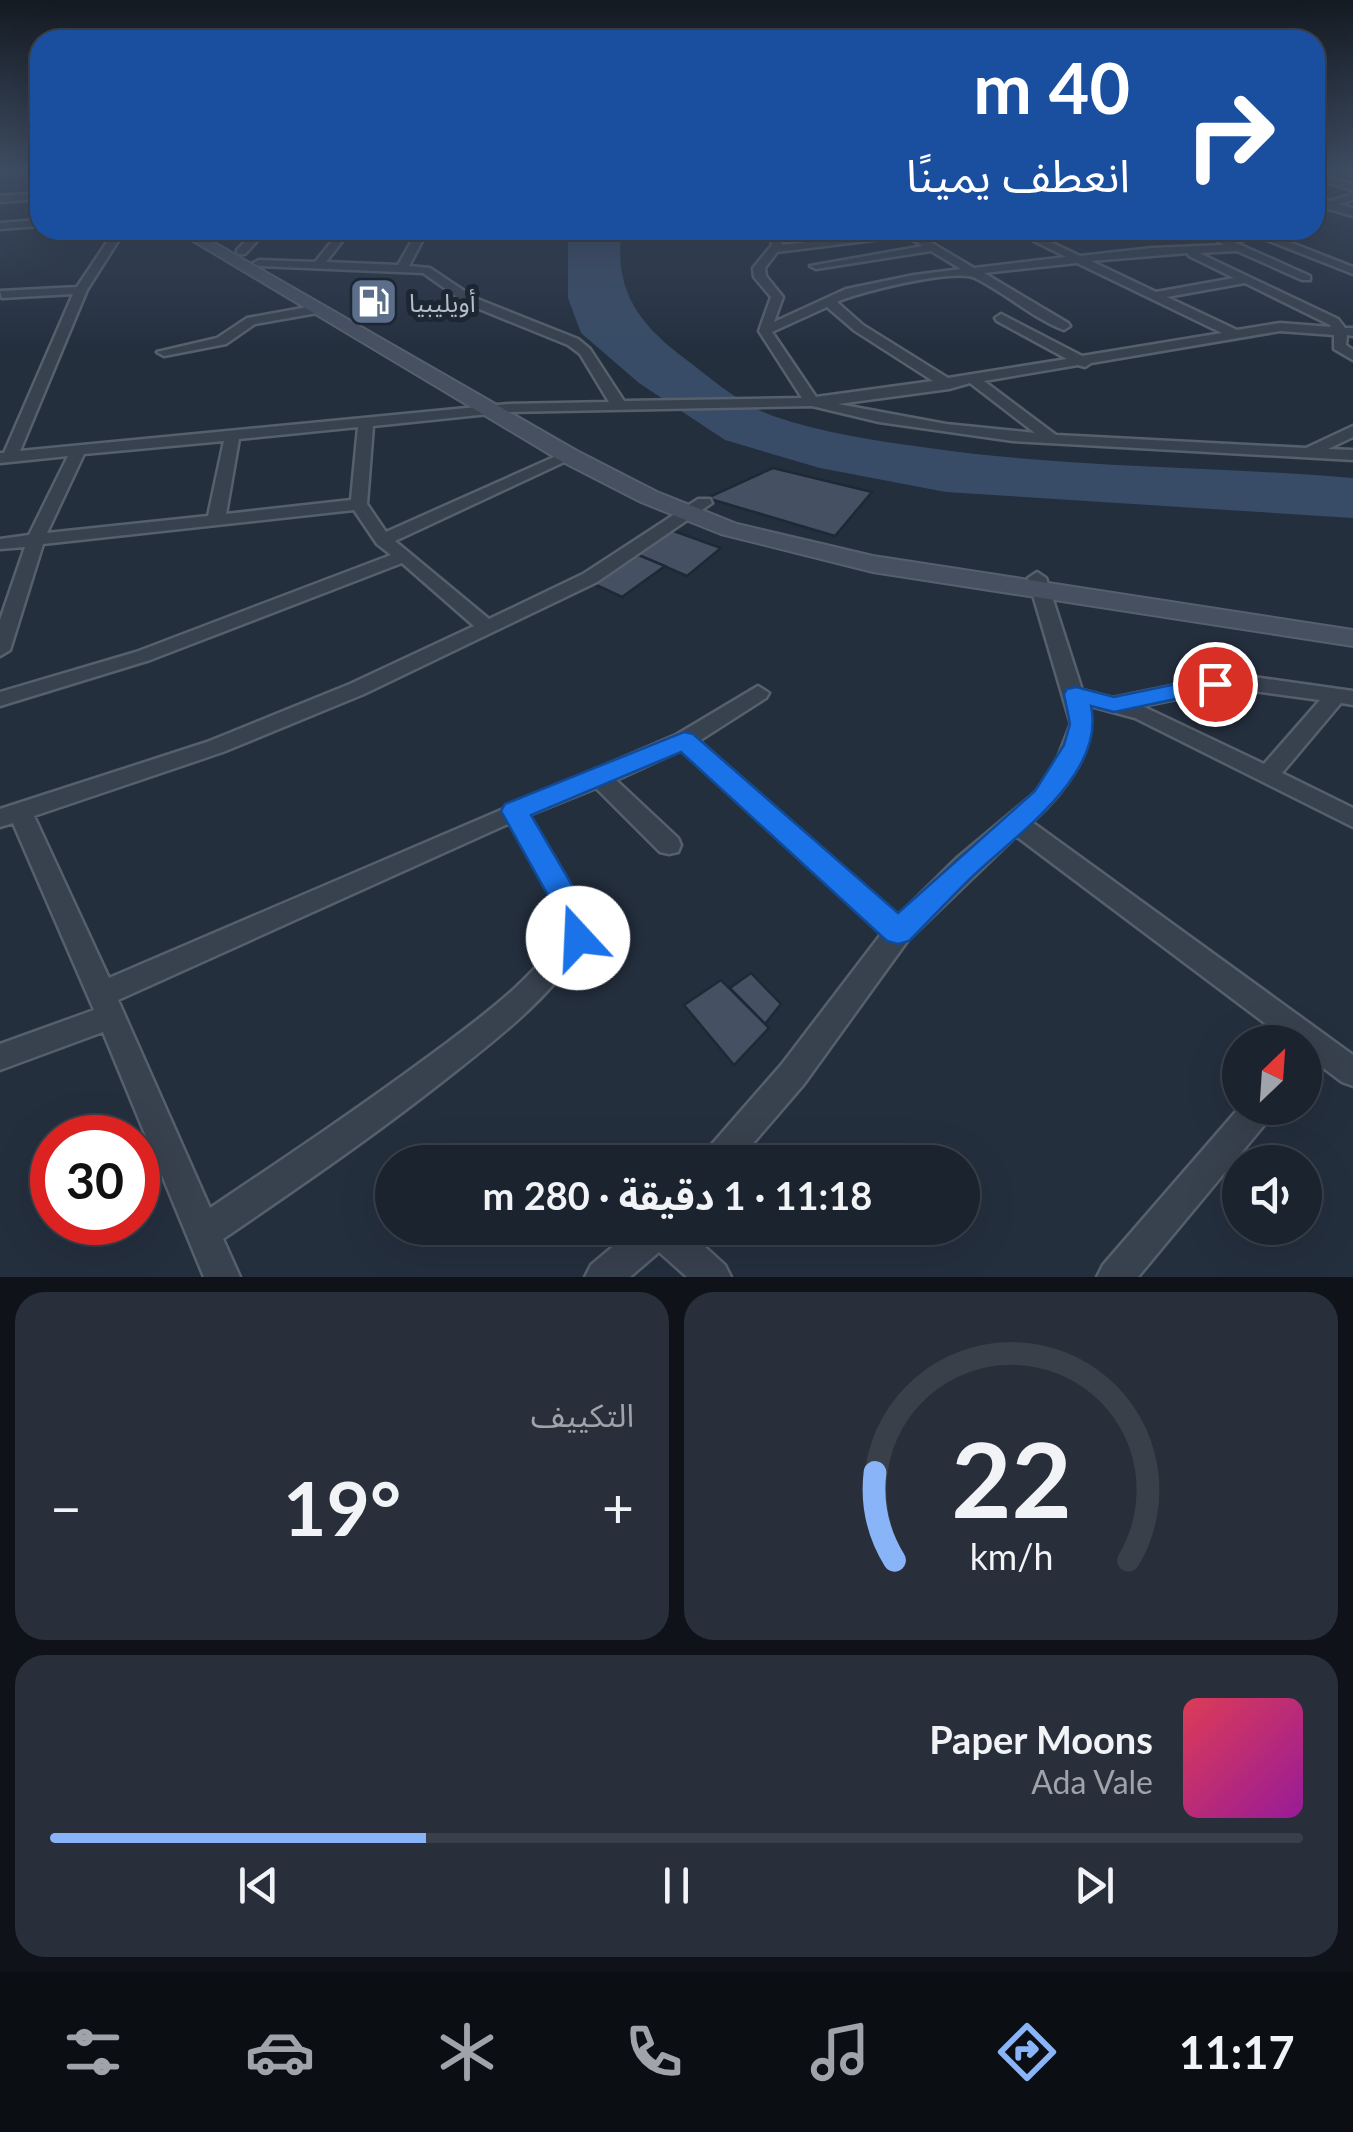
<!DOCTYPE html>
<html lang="ar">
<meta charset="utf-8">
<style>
:root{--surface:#1b232e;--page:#282f3a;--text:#f1f3f6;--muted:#a0a4aa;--line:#39404a;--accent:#8ab4f8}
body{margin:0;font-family:Lato,"Noto Sans Arabic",sans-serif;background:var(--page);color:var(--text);direction:rtl;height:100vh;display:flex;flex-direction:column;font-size:38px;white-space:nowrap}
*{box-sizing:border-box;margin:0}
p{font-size:32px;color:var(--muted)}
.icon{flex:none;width:55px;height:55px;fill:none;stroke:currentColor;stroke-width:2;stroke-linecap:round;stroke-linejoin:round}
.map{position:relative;height:1277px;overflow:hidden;direction:ltr}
.drawer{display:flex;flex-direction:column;gap:15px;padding:15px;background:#0f1319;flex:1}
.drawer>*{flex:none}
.banner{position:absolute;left:30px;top:30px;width:1295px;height:210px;border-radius:30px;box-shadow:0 10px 40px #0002,0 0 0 2px var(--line);direction:rtl;background:#1a4fa0;color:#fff;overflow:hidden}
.needle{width:65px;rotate:25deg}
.tools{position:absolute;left:1222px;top:1025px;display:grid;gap:20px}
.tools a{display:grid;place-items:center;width:100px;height:100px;border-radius:50%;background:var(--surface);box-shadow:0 10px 40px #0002,0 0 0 2px var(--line);font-size:50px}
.speed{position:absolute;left:30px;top:1115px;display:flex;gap:20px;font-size:50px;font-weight:700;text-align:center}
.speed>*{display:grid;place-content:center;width:130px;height:130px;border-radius:50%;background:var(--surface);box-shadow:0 10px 40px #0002,0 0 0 2px var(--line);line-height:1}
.speed .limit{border:15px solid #d22;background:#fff;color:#111}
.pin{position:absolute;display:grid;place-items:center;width:85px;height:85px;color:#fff;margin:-42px;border:5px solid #fff;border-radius:50%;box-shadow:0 2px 10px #0007}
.me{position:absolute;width:110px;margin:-55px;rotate:340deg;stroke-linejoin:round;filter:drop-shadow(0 0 8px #0008)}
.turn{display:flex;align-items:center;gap:35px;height:210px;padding:0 30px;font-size:45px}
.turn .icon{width:130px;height:130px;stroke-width:2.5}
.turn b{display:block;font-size:70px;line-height:85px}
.big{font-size:75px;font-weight:700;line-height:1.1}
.drawer .widget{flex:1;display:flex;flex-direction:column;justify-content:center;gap:15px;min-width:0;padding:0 35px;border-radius:30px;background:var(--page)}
.drawer .dial{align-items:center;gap:0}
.dial svg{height:260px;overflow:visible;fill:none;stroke:var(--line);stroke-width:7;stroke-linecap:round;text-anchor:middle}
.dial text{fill:var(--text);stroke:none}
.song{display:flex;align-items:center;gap:30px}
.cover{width:120px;height:120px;border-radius:15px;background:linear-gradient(135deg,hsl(350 70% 55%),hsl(300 70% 35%))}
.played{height:10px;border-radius:5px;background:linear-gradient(90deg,var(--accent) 30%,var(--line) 30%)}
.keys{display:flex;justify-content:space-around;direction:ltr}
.heat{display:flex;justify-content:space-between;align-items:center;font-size:55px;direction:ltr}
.drawer .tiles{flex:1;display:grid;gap:15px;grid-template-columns:1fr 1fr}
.widget:last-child{grid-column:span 2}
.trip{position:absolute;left:375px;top:1145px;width:605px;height:100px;border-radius:50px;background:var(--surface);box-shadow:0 10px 40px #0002,0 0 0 2px var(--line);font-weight:700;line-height:100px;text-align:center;direction:rtl}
.tab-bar{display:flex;height:160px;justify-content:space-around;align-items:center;background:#0b0e12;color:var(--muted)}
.tab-bar .icon{width:70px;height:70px}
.tab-bar .active{color:var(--accent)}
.tab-bar b{font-size:45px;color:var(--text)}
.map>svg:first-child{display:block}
.water{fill:#394c67}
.building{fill:#455162;stroke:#1f2835;stroke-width:2.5}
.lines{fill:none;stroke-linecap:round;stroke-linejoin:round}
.minor-casing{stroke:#565f6c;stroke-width:5}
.tertiary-casing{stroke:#565f6c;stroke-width:5}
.secondary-casing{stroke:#565f6c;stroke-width:4}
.minor{fill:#38414e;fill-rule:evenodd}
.tertiary{fill:#38414e;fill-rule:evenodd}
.secondary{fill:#465061;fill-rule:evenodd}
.route{fill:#1a73e8;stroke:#114b97;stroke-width:2.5}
.labels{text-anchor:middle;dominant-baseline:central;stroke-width:10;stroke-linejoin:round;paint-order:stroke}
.far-poi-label{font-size:25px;fill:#b4bcc9;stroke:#1d2633;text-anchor:start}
</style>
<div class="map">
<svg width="1353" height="1277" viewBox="0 0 1353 1277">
<rect width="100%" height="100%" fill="#242f3e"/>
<path class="water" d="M568,230H622C613,290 639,324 684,358C712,379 739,404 773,416C823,433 876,441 929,448C1069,468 1212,466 1353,478V518L946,492L820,468L725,440L639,383L581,333L568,298Z"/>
<g class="building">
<polygon points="773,468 872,492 835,536 707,498"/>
<polygon points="671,530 721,548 687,576 636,554"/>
<polygon points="636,554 665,566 622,597 592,583"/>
<polygon points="751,973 781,1004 765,1024 730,988"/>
<polygon points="721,980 769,1028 734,1065 684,1005"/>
</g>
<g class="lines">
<defs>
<g id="minor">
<polygon points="1315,173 1353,184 1353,190 1315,179"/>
<polygon points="40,193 40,199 0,202 0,196"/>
<polygon points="1353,194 1353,200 1326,207 1321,204"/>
<polygon points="40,220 40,226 0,229 0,223"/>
<path d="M115,230H125L87,290L20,451L508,404L609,402L580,354L568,345L467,304L423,273L259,266L253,263L259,260L315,262L341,230H351L326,262L398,265L418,230H428L409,266L430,268L475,298L578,339L590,349L624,401L802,398L759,331L771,297L754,277L753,268L772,245L769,230H779L782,245L910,230L974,268L1066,257L1012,230H1025L1080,256L1152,248L1224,245L1218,241L1219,239L1248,233L1245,230H1259L1353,267V274L1259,237L1234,242L1310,276V280H1302L1237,251L1199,253L1338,319L1345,328H1353V336L1347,335L1346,345L1353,350V360L1334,349V335L1280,331L1091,363L1085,367L1078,365L984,381L1056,435L1306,448L1353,426V437L1328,449L1353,450V460L1013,441L879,422L812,406L508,412L373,426L367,504L386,532L563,453H575L577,456L395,541L489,619L583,574L698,499H710L712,503L597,582L364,694L223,752L34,816L109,978L676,735L758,686L769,693L766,698L699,741L898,916L956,859L1036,792L1055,765L1071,724L1028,578L1037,572L1046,578L1082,690L1113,698L1215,677L1246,676L1353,691V705L1341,703L1282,773L1353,808V827L1135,718L1087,705C1101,748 1063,794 1032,822L1353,1055V1086L1342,1082L1305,1054V1042H1290L1016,836L908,940L804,1084L737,1162H701L706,1151L782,1064L882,933L681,750L616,780L678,838L681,845L678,852L669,854L660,852L596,788L529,815L594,926C561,990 503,1034 447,1078C375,1135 299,1187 223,1239L240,1277H204L103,1032L0,1070V1044L94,1010L13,823L0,827V809L207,742L350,684L474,626L402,563L150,660L0,706V692L136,652L391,555L377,544L354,510L43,544L10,650L0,656V620L25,547L0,549V539L29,535L68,456L0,463V453H4L73,294L2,298L0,291L77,287ZM906,236L923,246L810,266L816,269L931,251L961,269L914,275L846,289L774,322L783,297L766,276L765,268L777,252ZM1188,253L1189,256L1234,278L1156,292L1091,261ZM1077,263L1222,333L1082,356L1001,314L995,318L997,321L1067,359L948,378L863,325L837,302C859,292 955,268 975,278C1006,293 1032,318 1064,330L1070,326L1068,323L984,273ZM1245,283L1330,325L1331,327L1280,323L1237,330L1167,297ZM827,307L855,331L933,381L816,397L772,332ZM970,383L1035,433L946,424L838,404L949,389ZM358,427L351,500L226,514L239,439ZM224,441L208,516L47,533L84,454ZM1246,690L1320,700L1264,764L1142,706L1215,691ZM510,823L567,926C536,978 484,1015 436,1051C362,1106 286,1157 210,1208L118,1000Z"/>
<polygon points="256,230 267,230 245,254 237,254 237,250"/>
<polygon points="319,305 325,309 323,312 255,324 226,344 164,356 157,352 217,338 247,318"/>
<polygon points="1240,1107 1275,1108 1270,1118 1138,1277 1097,1277 1103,1265"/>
<polygon points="635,1228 684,1228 725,1265 731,1277 687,1277 659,1252 630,1277 585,1277 591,1265"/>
</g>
<polygon id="tertiary" points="1315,197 1353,208 1353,216 1315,205"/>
<polygon id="secondary" points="175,230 192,230 577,451 657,492 737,524 873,556 1353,630 1353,646 873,572 721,534 641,502 561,461"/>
</defs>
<use href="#minor" class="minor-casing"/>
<use href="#tertiary" class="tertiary-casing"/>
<use href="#secondary" class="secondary-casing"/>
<use href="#minor" class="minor"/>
<use href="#tertiary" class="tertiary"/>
<use href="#secondary" class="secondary"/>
</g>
<linearGradient id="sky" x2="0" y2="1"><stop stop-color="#141a22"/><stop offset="0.49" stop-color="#3f4d63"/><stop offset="1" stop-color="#3f4d63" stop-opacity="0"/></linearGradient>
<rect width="1353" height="347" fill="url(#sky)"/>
<path class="route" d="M1215,676L1223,679L1227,684L1223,689L1114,712L1091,706C1106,774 1017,834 974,875C952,896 931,919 909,941L898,944L887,941L681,752L531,815L596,926L589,946L578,950L567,946L562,938L565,926L501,811L505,804L684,732L693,734L898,913L1035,791L1064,745L1070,724L1064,694L1067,689L1076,687L1114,697Z"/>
<defs>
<symbol id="fuel-square" viewBox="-11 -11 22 22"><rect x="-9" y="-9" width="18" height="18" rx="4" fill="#5c6f8a" stroke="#1d2633"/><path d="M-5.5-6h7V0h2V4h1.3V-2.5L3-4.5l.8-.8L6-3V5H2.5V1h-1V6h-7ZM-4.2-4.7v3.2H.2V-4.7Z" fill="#fff"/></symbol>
</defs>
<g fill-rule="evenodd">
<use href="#fuel-square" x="346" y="274" width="55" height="55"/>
</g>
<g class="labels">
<g class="far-poi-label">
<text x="409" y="302">أويليبيا</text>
</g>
</g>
</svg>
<div class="tools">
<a><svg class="needle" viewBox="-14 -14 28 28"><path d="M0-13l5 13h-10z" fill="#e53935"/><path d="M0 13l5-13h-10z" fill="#a0a4aa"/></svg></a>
<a><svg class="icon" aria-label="sound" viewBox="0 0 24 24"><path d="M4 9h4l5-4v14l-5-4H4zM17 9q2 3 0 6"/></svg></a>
</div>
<div class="speed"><div class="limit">30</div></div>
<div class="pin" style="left:1215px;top:684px;background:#d93025"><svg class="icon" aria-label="arrive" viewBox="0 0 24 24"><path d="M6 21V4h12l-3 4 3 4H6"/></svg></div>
<svg class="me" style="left:578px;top:938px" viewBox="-20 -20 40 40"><circle r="19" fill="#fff"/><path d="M0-13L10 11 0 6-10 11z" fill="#1a73e8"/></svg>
<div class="trip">11:18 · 1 دقيقة · 280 m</div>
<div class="banner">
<div class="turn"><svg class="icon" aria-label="right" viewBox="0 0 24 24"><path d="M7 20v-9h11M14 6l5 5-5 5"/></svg><div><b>40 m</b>انعطف يمينًا</div></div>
</div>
</div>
<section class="drawer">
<div class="tiles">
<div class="widget dial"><svg viewBox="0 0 100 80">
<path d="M14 69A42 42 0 1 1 86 69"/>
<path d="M14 69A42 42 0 0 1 8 42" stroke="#8ab4f8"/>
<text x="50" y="56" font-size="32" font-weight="700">22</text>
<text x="50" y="72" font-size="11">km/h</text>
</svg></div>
<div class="widget"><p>التكييف</p>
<div class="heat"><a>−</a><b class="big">19°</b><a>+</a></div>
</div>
<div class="widget">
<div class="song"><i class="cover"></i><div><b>Paper Moons</b><p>Ada Vale</p></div></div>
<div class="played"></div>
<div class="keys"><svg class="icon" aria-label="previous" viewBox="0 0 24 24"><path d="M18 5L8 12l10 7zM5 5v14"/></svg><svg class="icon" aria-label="pause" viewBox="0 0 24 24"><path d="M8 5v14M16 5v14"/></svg><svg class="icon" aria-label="next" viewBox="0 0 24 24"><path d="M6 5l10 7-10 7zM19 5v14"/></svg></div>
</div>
</div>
</section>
<nav class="tab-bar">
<b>11:17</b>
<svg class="icon active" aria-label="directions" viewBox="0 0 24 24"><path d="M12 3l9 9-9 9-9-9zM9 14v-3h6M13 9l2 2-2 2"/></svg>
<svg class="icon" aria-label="music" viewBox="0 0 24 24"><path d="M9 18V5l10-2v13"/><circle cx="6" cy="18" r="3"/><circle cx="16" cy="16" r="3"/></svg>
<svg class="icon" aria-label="phone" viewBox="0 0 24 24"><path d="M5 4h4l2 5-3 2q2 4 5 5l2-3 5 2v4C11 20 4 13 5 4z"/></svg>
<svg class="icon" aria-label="climate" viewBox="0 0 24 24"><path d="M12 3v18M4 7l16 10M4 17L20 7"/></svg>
<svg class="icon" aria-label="car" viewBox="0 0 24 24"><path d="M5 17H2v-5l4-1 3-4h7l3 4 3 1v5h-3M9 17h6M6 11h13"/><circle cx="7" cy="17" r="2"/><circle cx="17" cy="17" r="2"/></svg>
<svg class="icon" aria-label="filters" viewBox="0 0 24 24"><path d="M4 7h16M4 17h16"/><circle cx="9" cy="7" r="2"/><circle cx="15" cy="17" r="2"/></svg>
</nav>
